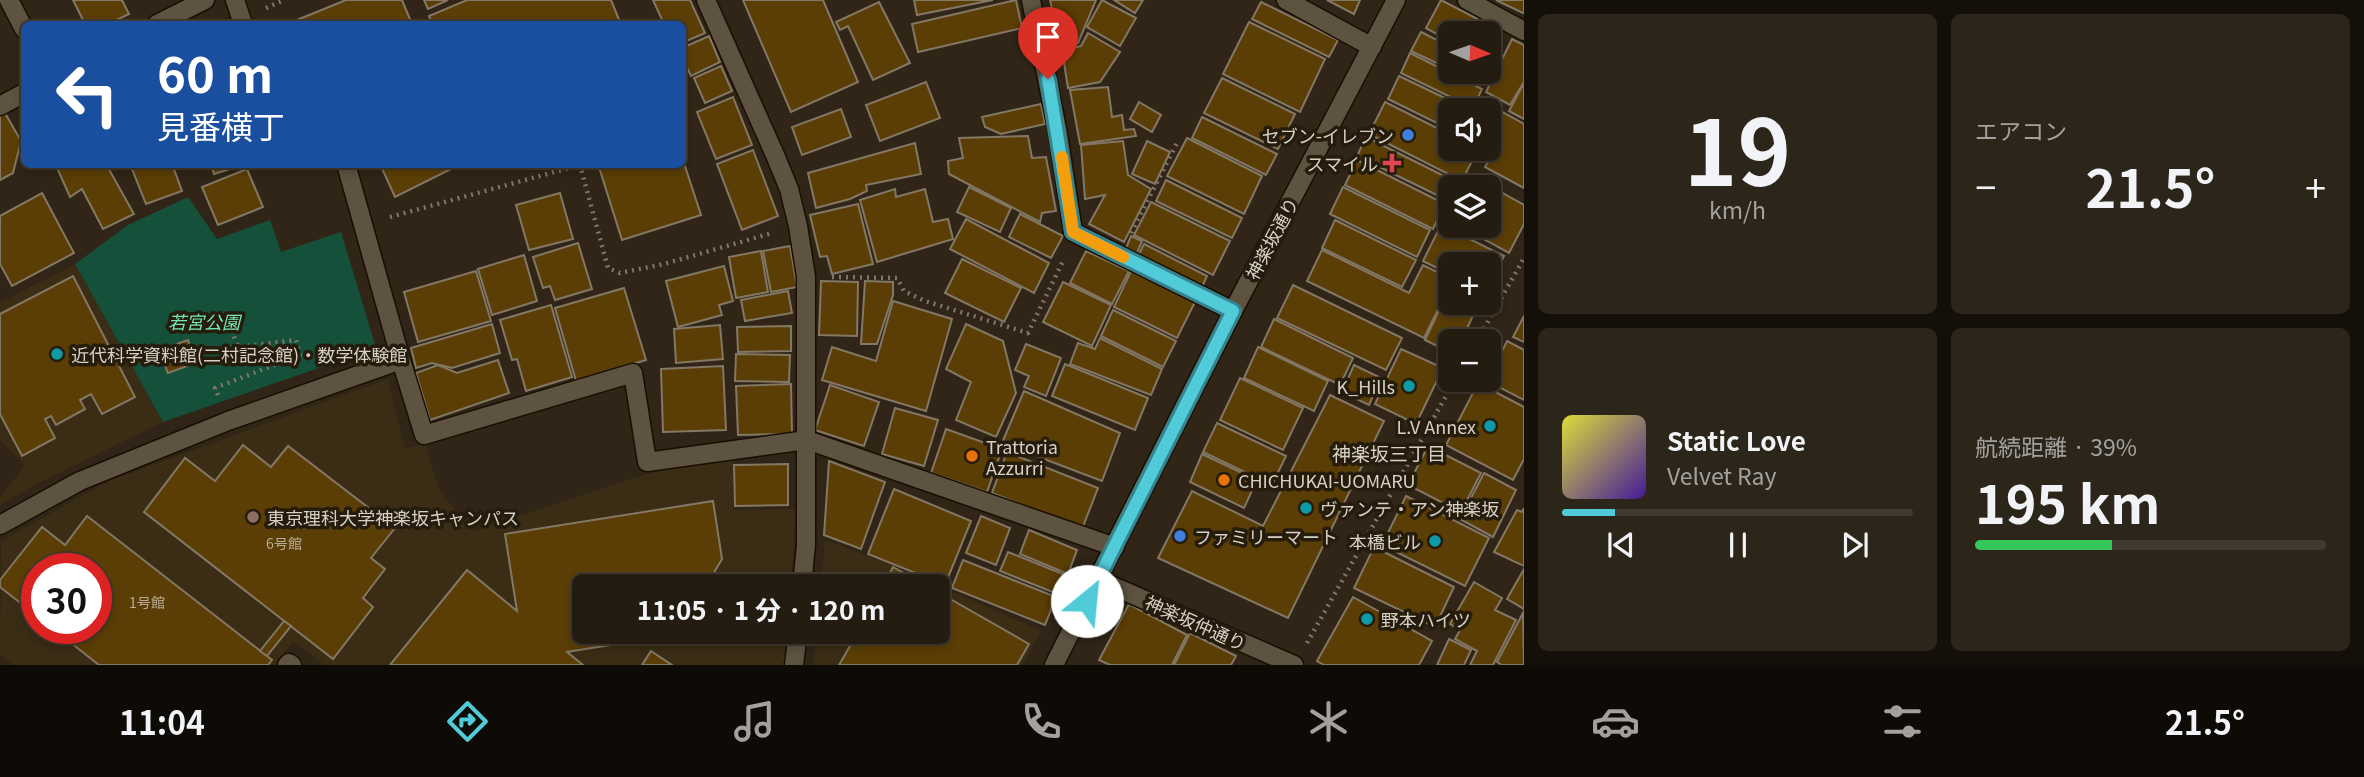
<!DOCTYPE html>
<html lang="ja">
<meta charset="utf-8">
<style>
:root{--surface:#241c10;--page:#2c2519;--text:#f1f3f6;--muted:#a3a19f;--line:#413a30;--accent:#52cbd9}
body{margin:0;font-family:Georgia,"Noto Sans JP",serif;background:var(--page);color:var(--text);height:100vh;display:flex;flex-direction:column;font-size:26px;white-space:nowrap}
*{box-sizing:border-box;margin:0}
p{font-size:23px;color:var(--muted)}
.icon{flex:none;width:38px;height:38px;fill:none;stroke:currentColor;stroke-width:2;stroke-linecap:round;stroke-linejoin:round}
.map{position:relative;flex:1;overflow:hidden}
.panel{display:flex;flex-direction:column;gap:14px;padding:14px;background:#140f09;width:840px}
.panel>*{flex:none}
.guide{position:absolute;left:21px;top:21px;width:665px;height:147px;border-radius:10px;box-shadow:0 4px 10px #0003,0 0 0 2px var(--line);background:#1a4fa0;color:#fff;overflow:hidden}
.needle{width:46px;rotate:92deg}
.tools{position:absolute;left:1438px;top:21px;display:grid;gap:14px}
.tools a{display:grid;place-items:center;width:63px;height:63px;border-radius:10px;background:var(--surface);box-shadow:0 4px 10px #0003,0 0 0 2px var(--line);font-size:35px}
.speed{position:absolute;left:21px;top:553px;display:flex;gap:14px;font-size:35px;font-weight:700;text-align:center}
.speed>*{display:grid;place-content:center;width:91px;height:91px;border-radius:50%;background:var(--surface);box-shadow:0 4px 10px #0003,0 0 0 2px var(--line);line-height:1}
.speed .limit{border:10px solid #d22;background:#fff;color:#111}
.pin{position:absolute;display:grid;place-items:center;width:60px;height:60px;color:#fff;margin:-72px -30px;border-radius:50% 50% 50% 0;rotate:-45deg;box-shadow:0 0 7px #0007}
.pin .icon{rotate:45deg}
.me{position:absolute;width:77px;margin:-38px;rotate:28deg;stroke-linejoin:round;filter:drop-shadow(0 0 5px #0008)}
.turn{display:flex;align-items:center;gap:24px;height:147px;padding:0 21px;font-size:32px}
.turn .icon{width:91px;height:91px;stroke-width:2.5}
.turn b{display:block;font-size:49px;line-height:60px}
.big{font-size:52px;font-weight:700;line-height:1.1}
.panel .card{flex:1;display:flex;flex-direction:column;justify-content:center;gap:10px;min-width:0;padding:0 24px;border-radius:10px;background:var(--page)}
.panel .dial{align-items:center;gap:0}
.dial b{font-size:91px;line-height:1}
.song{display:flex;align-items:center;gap:21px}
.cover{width:84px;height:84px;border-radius:10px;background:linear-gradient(135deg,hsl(60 70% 55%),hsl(260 70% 35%))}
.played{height:7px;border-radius:4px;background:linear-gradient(90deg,var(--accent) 15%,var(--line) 15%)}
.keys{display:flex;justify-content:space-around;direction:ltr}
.heat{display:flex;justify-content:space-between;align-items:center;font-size:38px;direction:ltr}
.charge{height:10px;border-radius:5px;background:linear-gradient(90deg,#34c759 39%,var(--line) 0)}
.panel .tiles{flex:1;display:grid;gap:14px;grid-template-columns:repeat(2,1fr)}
.trip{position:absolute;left:572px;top:574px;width:378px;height:70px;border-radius:10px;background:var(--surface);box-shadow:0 4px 10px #0003,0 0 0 2px var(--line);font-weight:700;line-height:70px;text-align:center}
.tab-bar{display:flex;height:112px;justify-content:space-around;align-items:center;background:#0e0b06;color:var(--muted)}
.tab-bar .icon{width:49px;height:49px}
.tab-bar .on{color:var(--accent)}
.tab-bar b{font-size:32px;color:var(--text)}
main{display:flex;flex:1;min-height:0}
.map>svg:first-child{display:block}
.built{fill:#3a2c15;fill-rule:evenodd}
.green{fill:#15503a}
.building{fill:#5b3e05;stroke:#837765;stroke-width:2}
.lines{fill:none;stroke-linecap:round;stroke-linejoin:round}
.service-casing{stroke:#180e02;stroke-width:21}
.minor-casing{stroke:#180e02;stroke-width:21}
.path{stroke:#80776a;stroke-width:4.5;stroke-dasharray:2 5;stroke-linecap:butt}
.service{stroke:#5e5341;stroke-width:18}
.minor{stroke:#5e5341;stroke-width:18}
.route-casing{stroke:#35848d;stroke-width:18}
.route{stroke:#52cbd9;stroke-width:12}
.slow{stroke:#f59e0b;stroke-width:12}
.shop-dot{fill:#3f7fe0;stroke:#261c0c;stroke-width:2.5}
.health-dot{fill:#e0444e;stroke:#261c0c;stroke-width:2.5}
.culture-dot{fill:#0f9aa8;stroke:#261c0c;stroke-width:2.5}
.food-dot{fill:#e8710a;stroke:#261c0c;stroke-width:2.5}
.education-dot{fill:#8d6e63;stroke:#261c0c;stroke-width:2.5}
.labels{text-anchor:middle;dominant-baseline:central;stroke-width:7;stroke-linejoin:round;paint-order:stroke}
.number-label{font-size:14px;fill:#b8ac96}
.poi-label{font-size:18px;fill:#d7d0c6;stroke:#261c0c;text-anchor:start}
.street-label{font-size:18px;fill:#d7d0c6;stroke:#261c0c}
.park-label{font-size:18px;font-style:italic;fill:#73e7b6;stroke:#261c0c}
.neighbourhood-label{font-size:19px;fill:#d7d0c6;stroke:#261c0c}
</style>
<main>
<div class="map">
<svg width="1524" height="665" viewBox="0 0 1524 665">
<rect width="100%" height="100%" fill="#302516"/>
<g class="built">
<polygon points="75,264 163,422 41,482 0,505 0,498 25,465 0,440 0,303"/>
<path d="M388,379L405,449L425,443L439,490L473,531L653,472L733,458V510L796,509L791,586H584V632H789L787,665H324L293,641L275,665H14L0,655L1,541L111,480ZM37,569H96V628H37Z"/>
<polygon points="825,540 893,565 1041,631 1023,665 813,665 817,632 938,632 938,586 821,586"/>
</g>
<polygon class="green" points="188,197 217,239 270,220 281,252 341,232 376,348 163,422 75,264 128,225"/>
<g class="building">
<polygon points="73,0 122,0 129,14 108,24 85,24"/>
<polygon points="346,0 402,0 412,24 287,24"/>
<polygon points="424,0 448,0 428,9"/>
<polygon points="467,0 611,0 620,22 615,24 432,24 429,16"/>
<polygon points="653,0 690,0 705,33 682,43 682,24 664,24"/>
<polygon points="743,0 823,0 858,82 791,112"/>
<polygon points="914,0 993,0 917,15"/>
<polygon points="1016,0 1022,28 918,52 912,24"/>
<polygon points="1050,0 1096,0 1078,43 1060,46"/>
<polygon points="1102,0 1136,18 1120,46 1087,27"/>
<polygon points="1114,0 1143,0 1135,13"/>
<polygon points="1327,0 1360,0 1354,14"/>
<polygon points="1441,0 1499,30 1489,48 1489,33 1451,33 1451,42 1426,28"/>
<polygon points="1496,0 1524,0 1524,12 1523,13"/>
<polygon points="879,2 910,63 873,80 848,26 840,30 836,22"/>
<polygon points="1261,2 1338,40 1329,57 1252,19"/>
<polygon points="1249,22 1325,59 1300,112 1223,74"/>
<polygon points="1421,32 1451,47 1451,70 1411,51"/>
<polygon points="1088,33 1120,52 1100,82 1068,88 1062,50 1081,46"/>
<polygon points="709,36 720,62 691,76 682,57 682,48"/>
<polygon points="1512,39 1524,45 1524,82 1510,105 1486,92"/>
<polygon points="1410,53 1482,89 1473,108 1401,73"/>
<polygon points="721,66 732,91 705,103 694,78"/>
<polygon points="1453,72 1486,72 1480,85"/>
<polygon points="1399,76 1470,110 1451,110 1451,130 1388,99"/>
<polygon points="1222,78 1295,114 1278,149 1204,113"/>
<polygon points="926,82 940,118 880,141 866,105"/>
<polygon points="1524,83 1524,119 1509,111"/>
<polygon points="1108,87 1112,117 1122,115 1124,130 1134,129 1136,136 1080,144 1070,90"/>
<polygon points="733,97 752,145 716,159 697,112"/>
<polygon points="1139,102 1161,115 1152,132 1130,119"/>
<polygon points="1385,102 1451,135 1451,149 1478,149 1462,181 1369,134"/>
<polygon points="1041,104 1045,124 1001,134 985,127 982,117"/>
<polygon points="1488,104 1524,124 1524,188 1485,167 1495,149 1489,146 1489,110 1484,110"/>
<polygon points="841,109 851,137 802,155 792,127"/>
<polygon points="5,113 21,141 13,173 0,180 0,116"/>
<polygon points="1202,117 1277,154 1266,175 1192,138"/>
<polygon points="1028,136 1032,158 1046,157 1056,211 1042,213 1040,222 949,174 948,161 963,158 959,138"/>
<polygon points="1366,137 1456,182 1453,187 1451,187 1447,200 1357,156"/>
<polygon points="1187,138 1262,176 1244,214 1167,176"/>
<polygon points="1123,141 1128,175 1151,189 1124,242 1089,224 1105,195 1085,199 1081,145"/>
<polygon points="1147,141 1170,152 1155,184 1132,174"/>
<polygon points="915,143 921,174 866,185 867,191 850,199 816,208 808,173"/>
<polygon points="753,150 778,216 742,230 717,164"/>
<polygon points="682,157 701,215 622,240 598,164 682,164"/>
<polygon points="1357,160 1445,204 1433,229 1345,185"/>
<polygon points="64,164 106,164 134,214 103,229 82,189 70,197 58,170 65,166"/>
<polygon points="130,164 172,164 182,191 146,204"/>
<polygon points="211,164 246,164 214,174"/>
<polygon points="380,164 461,164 395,197"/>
<polygon points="247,169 263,207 218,225 202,187"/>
<polygon points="1472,176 1524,205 1524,224 1509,253 1460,226 1489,226 1489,187 1466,187"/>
<polygon points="1166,180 1242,218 1232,238 1156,201"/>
<polygon points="969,187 1011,208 1000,232 957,212"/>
<polygon points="1343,187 1430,230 1417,257 1330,214"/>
<polygon points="895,189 896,197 925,189 933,222 948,219 953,239 877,262 860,200"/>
<polygon points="42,193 74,253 12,286 0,264 0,216"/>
<polygon points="560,193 573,239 529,250 516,205"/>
<polygon points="1151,202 1230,241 1213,275 1134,235"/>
<polygon points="858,204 873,264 832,274 827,256 820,257 810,215"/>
<polygon points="1020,214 1063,236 1051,258 1009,237"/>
<polygon points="966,219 1049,263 1034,293 950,249"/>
<polygon points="1335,220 1416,260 1402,287 1322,248"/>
<polygon points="1441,225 1504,256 1489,286 1489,264 1451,264 1451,275 1423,261"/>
<polygon points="1131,236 1142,241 1137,253 1126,248"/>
<polygon points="578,243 592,289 555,300 550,286 543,288 533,257"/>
<polygon points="1144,244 1207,276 1202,287 1138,256"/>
<polygon points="790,246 797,287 771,292 763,251"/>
<polygon points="1322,250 1409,293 1423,265 1451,279 1451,283 1424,338 1307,281"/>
<polygon points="761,251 768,292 736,298 729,257"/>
<polygon points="1086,251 1129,271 1112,304 1070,283"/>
<polygon points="524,255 537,301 492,315 478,269"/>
<polygon points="962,259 1021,288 1004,322 945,293"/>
<polygon points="724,266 733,301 719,305 722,315 678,327 666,281"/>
<polygon points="476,271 491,321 418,342 404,292"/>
<polygon points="1131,271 1195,302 1177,338 1114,307"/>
<polygon points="73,276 135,397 102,414 91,394 80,400 85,409 56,425 51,416 45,419 55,438 22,456 0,414 0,314"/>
<polygon points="821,281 858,282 857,336 819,335"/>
<polygon points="865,281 893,282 893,295 877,344 861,344"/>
<polygon points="1063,282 1111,305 1092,346 1043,322"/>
<polygon points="1293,285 1402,338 1386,370 1277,318"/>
<polygon points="1450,287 1451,303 1479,303 1461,341 1451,341 1451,353 1425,340"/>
<polygon points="624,288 646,360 576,381 555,308"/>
<polygon points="788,291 792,313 745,321 741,300"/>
<polygon points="893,301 952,319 926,411 822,380 832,347 876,361"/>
<polygon points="551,305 572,377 526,391 517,359 512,360 500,320"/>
<polygon points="1113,310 1176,341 1163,367 1101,336"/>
<polygon points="1524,316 1524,342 1513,337"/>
<polygon points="1274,319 1353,358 1340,385 1261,347"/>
<polygon points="492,324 500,353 452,368 432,363 416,368 411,348"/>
<polygon points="966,324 1003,341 1016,393 996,437 956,420 971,382 946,369"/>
<polygon points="720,325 723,359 676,363 674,329"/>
<polygon points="791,326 791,351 738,352 737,327"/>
<polygon points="1100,338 1162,369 1151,395 1070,364 1078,343 1095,349"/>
<polygon points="188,340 196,363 168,373 159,350"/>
<polygon points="1507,341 1524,350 1524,400 1487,381"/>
<polygon points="1026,344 1061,358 1046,396 1024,387 1029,376 1015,370"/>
<polygon points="1258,347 1328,381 1314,411 1244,378"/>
<polygon points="1401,349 1443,368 1416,424 1375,404"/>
<polygon points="736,354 790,355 789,382 735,381"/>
<polygon points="498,360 509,393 430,420 416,373 438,365 457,373"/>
<polygon points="1065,364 1148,398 1135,430 1052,396"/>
<polygon points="1354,365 1381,378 1369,405 1342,392"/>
<polygon points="723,366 726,430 663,432 661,369"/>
<polygon points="1240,378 1303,408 1283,450 1220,420"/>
<polygon points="1478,383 1524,407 1524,459 1513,480 1446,445"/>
<polygon points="791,384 792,434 738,435 736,386"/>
<polygon points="830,385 879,402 864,446 815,430"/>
<polygon points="1024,391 1120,433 1102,481 1002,443"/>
<polygon points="1330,395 1384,421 1288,618 1158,558 1192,491 1263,526"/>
<polygon points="895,408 938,420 924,466 882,454"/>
<polygon points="1217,423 1286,456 1272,485 1203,452"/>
<polygon points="946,429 1002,449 987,492 931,473"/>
<polygon points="243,445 271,467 288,446 395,528 371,558 385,569 363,598 373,607 333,659 144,512 185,458 215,481"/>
<polygon points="1428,446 1481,473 1461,512 1408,485"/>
<polygon points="1007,452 1098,488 1082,529 992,493"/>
<polygon points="1202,454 1257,480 1244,508 1190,482"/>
<polygon points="829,461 885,482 861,549 824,535"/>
<polygon points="788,464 788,505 735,506 734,465"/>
<polygon points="1484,473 1516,490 1493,537 1460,519"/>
<polygon points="894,489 971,521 945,585 868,554"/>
<polygon points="1406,496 1489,538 1465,586 1382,545"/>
<polygon points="713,501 722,559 706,586 584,586 584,632 680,632 679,634 567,652 583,665 390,665 467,570 517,611 505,534"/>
<polygon points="1524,508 1524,566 1494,552 1517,510 1522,512"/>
<polygon points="87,516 272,660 268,665 99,665 52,628 96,628 96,569 37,569 37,616 0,587 0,580 42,527 65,545"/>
<polygon points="981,516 1010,528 996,565 966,553"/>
<polygon points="1029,530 1077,550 1068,574 1020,554"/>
<polygon points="1374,547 1454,587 1435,627 1354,588"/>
<polygon points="1008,552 1063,574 1055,593 1000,571"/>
<polygon points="963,560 1056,597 1045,625 952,588"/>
<polygon points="893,567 927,586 883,586"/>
<polygon points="1524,569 1524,609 1507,599"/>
<polygon points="1474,582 1502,598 1495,610 1516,620 1493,665 1470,665 1477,651 1455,639 1460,630 1450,624"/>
<polygon points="938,592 1029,644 1017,665 839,665 858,632 938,632"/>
<polygon points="1353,597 1432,641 1419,665 1324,665 1317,661"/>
<polygon points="1129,604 1187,635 1172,665 1110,665 1099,660"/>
<polygon points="1523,613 1524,665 1502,665 1497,662"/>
<polygon points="284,621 291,626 267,656 260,651"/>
<polygon points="1190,633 1236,656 1231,665 1174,665"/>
<polygon points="1449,639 1471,650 1464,665 1437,665"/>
<polygon points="651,651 672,665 642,665"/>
</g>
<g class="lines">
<defs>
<g id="service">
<polyline points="9,0 24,29"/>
<polyline points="401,360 424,435 633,373 647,462 807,440 1115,547"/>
</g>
<g id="minor">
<polyline points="235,0 243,24"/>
<polyline points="706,0 775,155 789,189 798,226 806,277 806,545 802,586"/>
<polyline points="1031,0 1058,133 1073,232 1233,311"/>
<polyline points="1286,0 1372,47"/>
<polyline points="1467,0 1524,31"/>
<polyline points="157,24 205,0"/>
<polyline points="0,106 24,93"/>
<polyline points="0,525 80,481 228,421 401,360 346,164"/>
<polyline points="1099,580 1294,665"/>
<polyline points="287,665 289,663 292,665"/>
<polyline points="794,665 798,632"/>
<polyline points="1054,665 1233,311 1396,0"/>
</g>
</defs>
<use href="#service" class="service-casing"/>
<use href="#minor" class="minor-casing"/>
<g class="path">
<polyline points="266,8 284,0"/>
<polyline points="390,217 580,165 608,268 620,273 664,264 772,233"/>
<polyline points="1131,233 1178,141"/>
<polyline points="832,277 897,278 904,291 925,301 1028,333 1064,259"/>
<polyline points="1477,341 1524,258"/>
<polyline points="218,395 215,388 300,355 296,340 238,347 231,329"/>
<polyline points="1307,643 1455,380"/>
</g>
<use href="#service" class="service"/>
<use href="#minor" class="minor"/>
</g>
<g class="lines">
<defs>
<polyline id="route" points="1048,79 1073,232 1233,311 1087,601"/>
</defs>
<use href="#route" class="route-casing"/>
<use href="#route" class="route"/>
<polyline class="slow" points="1062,157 1073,232 1123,257"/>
</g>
<g class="shop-dot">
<circle cx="1408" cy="135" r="7"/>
<circle cx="1180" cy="536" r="7"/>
</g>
<path class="health-dot" d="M1388.5 152.5h7v7h7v7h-7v7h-7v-7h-7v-7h7z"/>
<g class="culture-dot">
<circle cx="57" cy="354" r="7"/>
<circle cx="1409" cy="386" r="7"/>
<circle cx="1490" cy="426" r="7"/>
<circle cx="1306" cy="508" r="7"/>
<circle cx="1435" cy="541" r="7"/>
<circle cx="1367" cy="619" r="7"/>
</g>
<g class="food-dot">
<circle cx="972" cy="456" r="7"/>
<circle cx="1224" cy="480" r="7"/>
</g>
<circle class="education-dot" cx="253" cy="517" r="7"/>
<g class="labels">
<g class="number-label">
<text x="284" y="543">6号館</text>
<text x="147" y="602">1号館</text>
</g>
<g class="poi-label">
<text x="1394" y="135" text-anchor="end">セブン-イレブン</text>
<text x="1378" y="163" text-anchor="end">スマイル</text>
<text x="71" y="354">近代科学資料館(二村記念館)・数学体験館</text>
<text x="1395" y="386" text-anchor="end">K_Hills</text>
<text x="1476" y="426" text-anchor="end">L.V Annex</text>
<text x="986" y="446">Trattoria<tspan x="986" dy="21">Azzurri</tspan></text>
<text x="1238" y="480">CHICHUKAI-UOMARU</text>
<text x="1320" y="508">ヴァンテ・アン神楽坂</text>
<text x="267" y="517">東京理科大学神楽坂キャンパス</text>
<text x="1194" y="536">ファミリーマート</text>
<text x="1421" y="541" text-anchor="end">本橋ビル</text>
<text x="1381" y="619">野本ハイツ</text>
</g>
<g class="street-label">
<text transform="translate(1271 238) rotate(-62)">神楽坂通り</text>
<text transform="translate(1196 622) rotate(24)">神楽坂仲通り</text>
</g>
<g class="park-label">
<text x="204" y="321">若宮公園</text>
</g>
<g class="neighbourhood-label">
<text x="1389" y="452">神楽坂三丁目</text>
</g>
</g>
</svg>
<div class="tools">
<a><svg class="needle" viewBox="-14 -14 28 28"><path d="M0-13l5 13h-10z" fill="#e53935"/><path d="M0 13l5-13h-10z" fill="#a3a19f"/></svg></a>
<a><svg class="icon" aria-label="sound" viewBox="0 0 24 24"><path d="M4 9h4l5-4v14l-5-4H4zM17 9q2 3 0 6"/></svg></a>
<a><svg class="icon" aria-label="layers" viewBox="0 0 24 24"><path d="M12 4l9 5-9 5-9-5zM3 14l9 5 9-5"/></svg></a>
<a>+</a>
<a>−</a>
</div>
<div class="speed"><div class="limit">30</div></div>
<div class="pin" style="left:1048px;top:79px;background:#d93025"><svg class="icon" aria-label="arrive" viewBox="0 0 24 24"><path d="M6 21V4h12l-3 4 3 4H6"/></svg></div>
<svg class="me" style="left:1087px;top:601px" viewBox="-20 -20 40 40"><circle r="19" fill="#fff"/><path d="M0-13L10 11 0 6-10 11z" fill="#52cbd9"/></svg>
<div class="trip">11:05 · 1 分 · 120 m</div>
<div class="guide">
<div class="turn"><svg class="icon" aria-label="left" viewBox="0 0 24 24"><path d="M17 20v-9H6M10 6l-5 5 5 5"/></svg><div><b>60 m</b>見番横丁</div></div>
</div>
</div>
<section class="panel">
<div class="tiles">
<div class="card dial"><b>19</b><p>km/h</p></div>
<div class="card"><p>エアコン</p>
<div class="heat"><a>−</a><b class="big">21.5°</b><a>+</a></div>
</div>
<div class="card">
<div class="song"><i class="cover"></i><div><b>Static Love</b><p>Velvet Ray</p></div></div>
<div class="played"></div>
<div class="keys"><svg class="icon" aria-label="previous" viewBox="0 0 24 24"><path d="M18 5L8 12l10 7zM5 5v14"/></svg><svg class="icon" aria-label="pause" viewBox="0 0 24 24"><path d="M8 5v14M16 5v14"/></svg><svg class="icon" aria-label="next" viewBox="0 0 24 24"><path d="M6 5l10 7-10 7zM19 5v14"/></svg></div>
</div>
<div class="card"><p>航続距離 · 39%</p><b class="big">195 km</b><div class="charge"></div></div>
</div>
</section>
</main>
<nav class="tab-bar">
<b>11:04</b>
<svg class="icon on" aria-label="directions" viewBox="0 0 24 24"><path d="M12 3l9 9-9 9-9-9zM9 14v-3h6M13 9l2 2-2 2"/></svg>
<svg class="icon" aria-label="music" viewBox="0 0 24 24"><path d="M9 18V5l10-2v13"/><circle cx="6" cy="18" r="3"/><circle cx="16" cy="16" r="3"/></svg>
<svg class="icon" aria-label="phone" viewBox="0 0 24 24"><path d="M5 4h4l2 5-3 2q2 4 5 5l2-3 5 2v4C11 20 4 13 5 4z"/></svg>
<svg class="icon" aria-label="climate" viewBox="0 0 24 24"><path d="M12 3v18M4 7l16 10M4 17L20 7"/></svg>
<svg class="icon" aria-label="car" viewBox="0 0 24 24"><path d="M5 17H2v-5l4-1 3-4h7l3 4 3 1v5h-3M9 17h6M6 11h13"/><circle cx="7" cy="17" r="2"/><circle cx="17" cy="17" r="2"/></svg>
<svg class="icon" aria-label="filters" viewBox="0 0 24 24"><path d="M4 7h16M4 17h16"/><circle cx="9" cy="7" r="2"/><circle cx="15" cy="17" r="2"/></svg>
<b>21.5°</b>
</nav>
